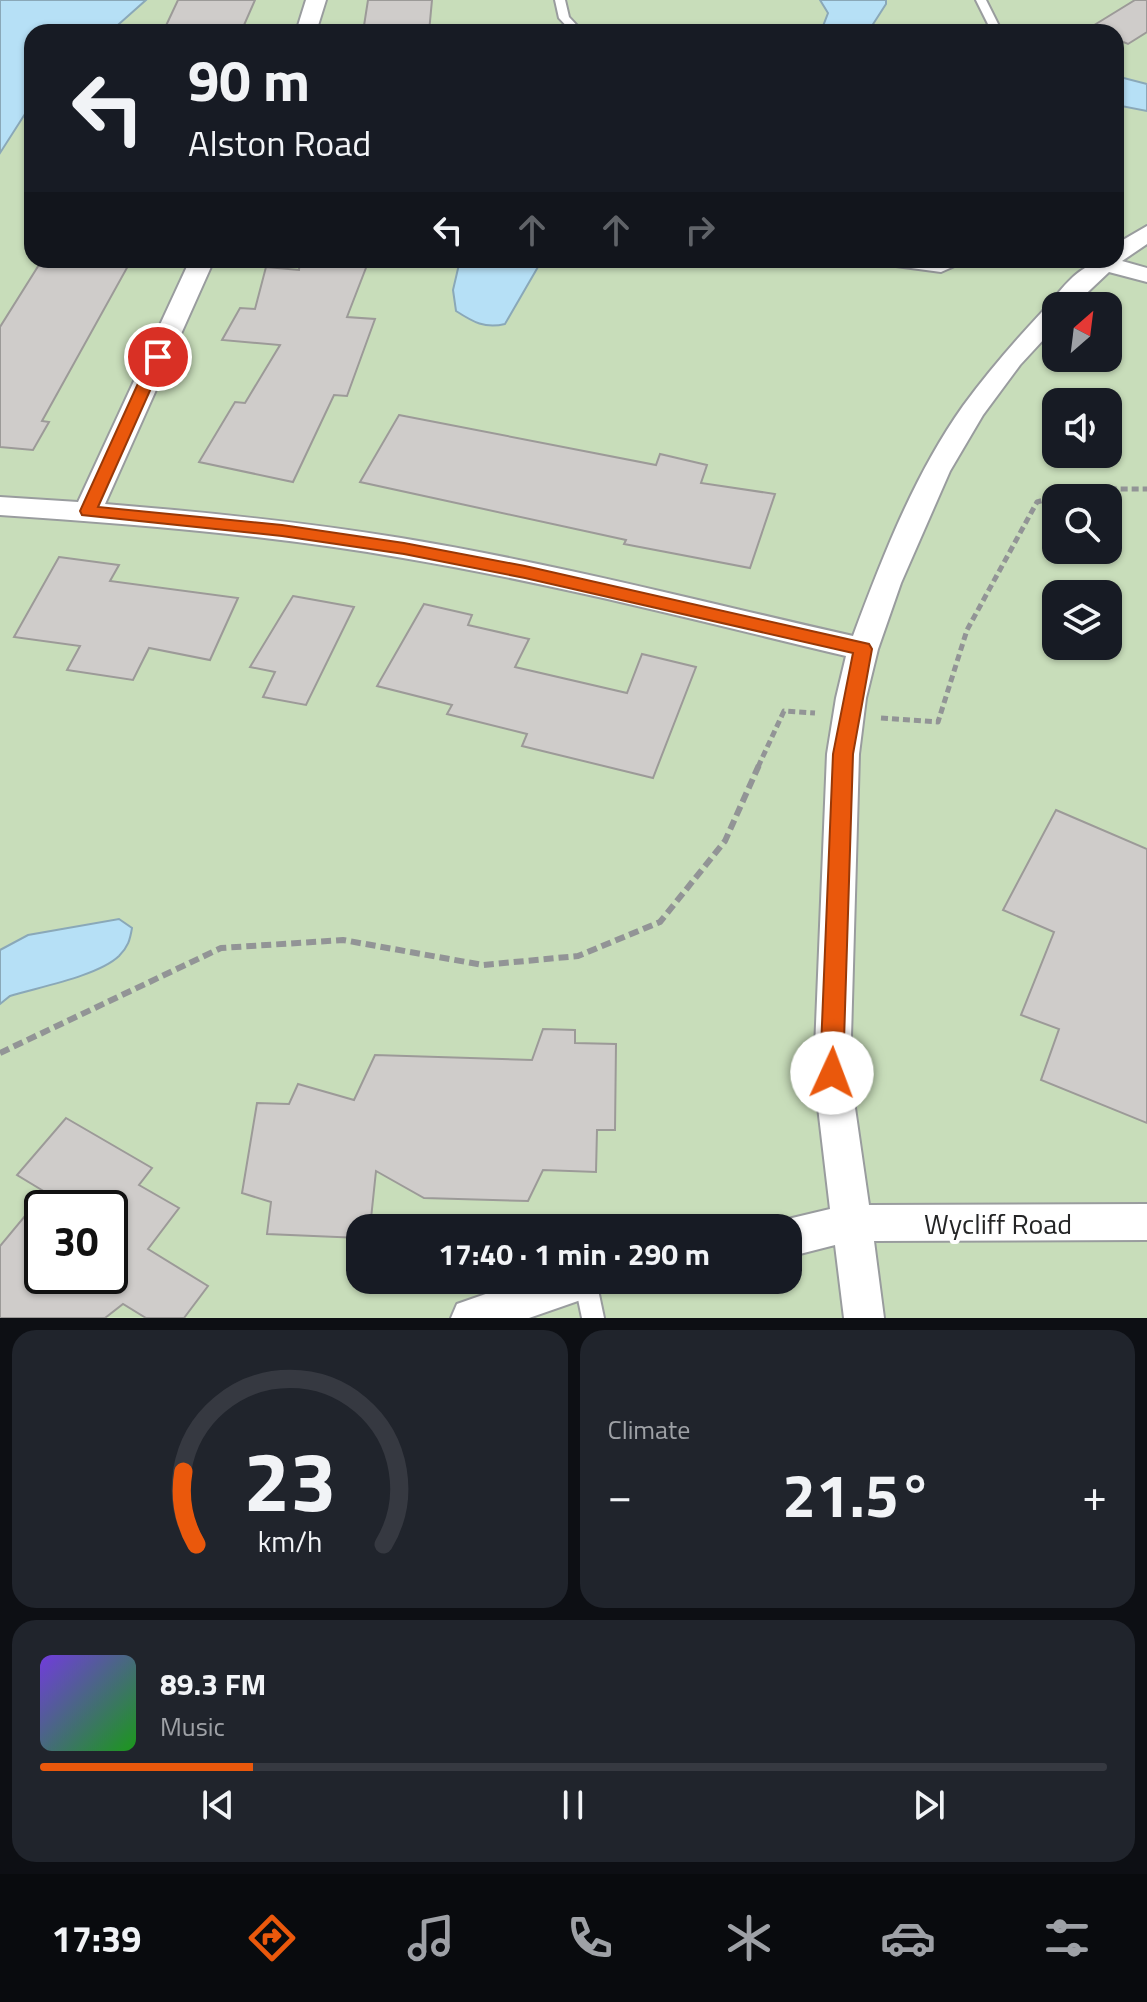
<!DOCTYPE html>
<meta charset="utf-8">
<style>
:root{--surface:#171b24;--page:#20242c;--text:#f1f3f6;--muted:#9ea1a6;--line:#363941;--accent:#ea580c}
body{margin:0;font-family:"Titillium Web",sans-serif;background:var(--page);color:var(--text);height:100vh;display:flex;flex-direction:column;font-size:30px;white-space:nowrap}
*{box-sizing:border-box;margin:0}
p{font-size:26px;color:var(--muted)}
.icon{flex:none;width:44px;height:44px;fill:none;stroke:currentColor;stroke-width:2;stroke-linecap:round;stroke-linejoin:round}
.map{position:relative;height:1318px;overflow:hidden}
.sheet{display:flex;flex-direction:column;gap:12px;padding:12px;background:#0d0f14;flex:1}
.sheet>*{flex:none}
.guide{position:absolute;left:24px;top:24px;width:1100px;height:244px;border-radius:24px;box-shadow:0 2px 6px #0004;background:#171b24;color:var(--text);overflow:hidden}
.needle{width:52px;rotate:28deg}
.fabs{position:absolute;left:1042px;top:292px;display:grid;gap:16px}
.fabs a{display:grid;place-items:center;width:80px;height:80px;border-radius:16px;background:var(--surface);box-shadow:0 2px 6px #0004;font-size:40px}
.speed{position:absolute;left:24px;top:1190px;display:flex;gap:16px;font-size:40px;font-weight:700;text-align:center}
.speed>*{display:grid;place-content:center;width:104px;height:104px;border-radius:50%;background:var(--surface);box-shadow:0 2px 6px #0004;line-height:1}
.speed .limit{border:4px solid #111;border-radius:12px;background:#fff;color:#111}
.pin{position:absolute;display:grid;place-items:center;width:68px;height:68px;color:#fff;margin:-34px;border:4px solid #fff;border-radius:50%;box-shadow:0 2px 8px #0007}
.me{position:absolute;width:88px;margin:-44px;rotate:2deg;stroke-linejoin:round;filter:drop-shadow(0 0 6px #0008)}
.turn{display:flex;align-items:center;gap:28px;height:168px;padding:0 32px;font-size:36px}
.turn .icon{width:104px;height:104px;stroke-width:2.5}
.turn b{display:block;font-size:56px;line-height:68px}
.lanes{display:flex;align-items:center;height:76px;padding:0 32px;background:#0003;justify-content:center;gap:40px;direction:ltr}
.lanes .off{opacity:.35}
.big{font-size:60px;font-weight:700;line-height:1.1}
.sheet .tile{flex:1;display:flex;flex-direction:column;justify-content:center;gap:12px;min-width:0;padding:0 28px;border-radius:24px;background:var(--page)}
.sheet .dial{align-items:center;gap:0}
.dial svg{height:208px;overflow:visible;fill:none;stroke:var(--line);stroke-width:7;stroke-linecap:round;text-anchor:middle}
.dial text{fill:var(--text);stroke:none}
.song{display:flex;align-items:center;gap:24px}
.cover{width:96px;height:96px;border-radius:12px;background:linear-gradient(135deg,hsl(260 70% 55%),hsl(120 70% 35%))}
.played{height:8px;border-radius:4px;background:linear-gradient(90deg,var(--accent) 20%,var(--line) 20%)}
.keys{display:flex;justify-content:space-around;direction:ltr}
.heat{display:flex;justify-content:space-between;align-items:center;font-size:44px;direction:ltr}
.sheet .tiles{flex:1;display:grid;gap:12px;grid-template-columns:1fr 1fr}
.tile:last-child{grid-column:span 2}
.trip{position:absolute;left:346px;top:1214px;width:456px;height:80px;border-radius:24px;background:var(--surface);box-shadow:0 2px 6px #0004;font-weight:700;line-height:80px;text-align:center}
.tabs{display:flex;height:128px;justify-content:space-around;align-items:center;background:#090b0e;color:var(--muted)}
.tabs .icon{width:56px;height:56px}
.tabs .current{color:var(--accent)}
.tabs b{font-size:36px;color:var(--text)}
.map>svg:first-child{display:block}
.green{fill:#c8ddba;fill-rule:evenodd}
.water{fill:#b6e0f6;stroke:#8aa8b8;stroke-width:2}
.building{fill:#cfccca;stroke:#9c9a98;stroke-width:2;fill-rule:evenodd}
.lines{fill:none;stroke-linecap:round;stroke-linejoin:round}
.service-casing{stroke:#999c9e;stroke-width:4}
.minor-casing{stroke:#999c9e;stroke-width:4}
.path-far1{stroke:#929496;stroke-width:5;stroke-dasharray:7 4;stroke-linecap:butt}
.path{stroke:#929496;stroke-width:6;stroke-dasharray:10 5;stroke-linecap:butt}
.service{fill:#fff;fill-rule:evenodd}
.minor{fill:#fff;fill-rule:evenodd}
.route{fill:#ea580c;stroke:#983908;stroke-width:2}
.labels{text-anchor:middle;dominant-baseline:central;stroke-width:8;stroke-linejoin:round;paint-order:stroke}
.near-street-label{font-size:28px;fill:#242526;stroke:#fff}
</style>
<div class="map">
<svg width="1147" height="1318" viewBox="0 0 1147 1318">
<rect width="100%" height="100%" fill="#eff2f4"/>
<path class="green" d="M0,0H1147V1318H0ZM32,32H1116V260H32ZM1056,306H1108V358H1056ZM1056,402H1108V454H1056ZM1056,498H1108V550H1056ZM1056,594H1108V646H1056ZM42,1208H110V1276H42ZM360,1228H788V1280H360Z"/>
<g class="water">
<polygon points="0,0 146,0 110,32 32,32 32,103 0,153"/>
<polygon points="820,0 886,0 886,4 868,32 814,32 823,26 828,13"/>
<polygon points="1116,76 1147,84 1147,111 1116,105"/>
<path d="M460,260H542L505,324C485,329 473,322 456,311L453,290Z"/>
<path d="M119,919L132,928C130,940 128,947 119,956C98,976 39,987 10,996L0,1004V950L28,935Z"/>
</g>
<g class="building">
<polygon points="178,0 255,0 241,32 163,32"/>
<polygon points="368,0 432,0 429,32 363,32"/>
<polygon points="1135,0 1147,0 1147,32 1128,44 1116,39 1116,32 1102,32 1091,27"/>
<polygon points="42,260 101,260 99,264 128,266 42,421 49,422 33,450 0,447 0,327"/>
<polygon points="300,260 369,260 347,317 375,319 347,396 334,395 293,482 199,462 235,402 245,403 280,345 222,340 240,308 255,309 266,267 299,270"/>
<polygon points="399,415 656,465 660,454 707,465 701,483 775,494 750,568 624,544 626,540 360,482"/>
<polygon points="59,557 119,565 110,581 238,598 210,660 149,648 133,680 67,670 80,646 14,637"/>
<polygon points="293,596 354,607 306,705 263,697 275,672 250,667"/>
<polygon points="424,604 472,615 468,625 529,639 515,667 627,693 642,654 696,667 653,778 522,746 527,734 447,714 452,705 377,686"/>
<polygon points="1056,810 1147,849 1147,1123 1041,1080 1059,1029 1021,1015 1054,932 1003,910"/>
<polygon points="543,1029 575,1030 575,1043 616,1044 615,1130 597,1130 596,1172 543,1170 528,1201 424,1198 376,1171 370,1228 360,1228 360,1238 267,1234 271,1202 242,1193 257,1103 289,1104 298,1084 354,1100 375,1055 532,1060"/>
<path d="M66,1118L152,1168L139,1185L179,1208L148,1249L208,1286L184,1318H146L123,1304L105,1318H0V1246L45,1192L17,1175ZM42,1208H110V1276H42Z"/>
</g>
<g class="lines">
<defs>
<g id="service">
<polygon points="555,0 565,0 569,17 583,32 572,32 559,18"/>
<polygon points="976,0 986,0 1002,32 992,32"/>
<path d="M875,260C895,260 915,262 935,263C946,264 957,260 968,260L941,272L881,264Z"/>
<polygon points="574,1280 596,1280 604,1318 582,1318"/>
</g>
<g id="minor">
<polygon points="306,0 326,0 316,32 296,32"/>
<path d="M1147,226V244L1122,261L1147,268V282L1109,272L1073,306H1056V326L1020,365L983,415L950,471L901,583L878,649L866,698L859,754L850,1073L869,1205L1147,1204V1240L874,1241L884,1318H844L835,1245L788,1257V1228H773L788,1219L830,1209L814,1073L827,754L836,698L846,656C699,621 552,583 403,558C270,535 135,524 0,515V497L78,502L190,260H214L105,504C204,512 303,522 401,538C553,563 703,602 853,636C882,558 914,475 963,406C987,373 1013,343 1041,313C1065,287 1078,260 1116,260V244Z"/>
<polygon points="526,1280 604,1280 598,1294 529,1318 451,1318 457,1304"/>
</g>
</defs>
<use href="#service" class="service-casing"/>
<use href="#minor" class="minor-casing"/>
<g class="path-far1">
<polyline points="881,718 938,722 967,630 1037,502 1082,489 1147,489"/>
<polyline points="758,767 784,711 815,713"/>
</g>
<polyline class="path" points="0,1053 221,948 343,940 483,965 578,956 660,922 725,841 759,765"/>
<use href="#service" class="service"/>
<use href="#minor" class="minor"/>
</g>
<polygon class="route" points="158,353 165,357 98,507 282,525 404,543 525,566 869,644 872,649 853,754 843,1073 839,1080 832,1083 824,1080 820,1073 833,754 853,653 525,578 404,554 282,536 82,515 80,511 150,357"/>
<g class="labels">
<g class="near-street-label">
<text x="998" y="1223">Wycliff Road</text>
</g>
</g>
</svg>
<div class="fabs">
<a><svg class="needle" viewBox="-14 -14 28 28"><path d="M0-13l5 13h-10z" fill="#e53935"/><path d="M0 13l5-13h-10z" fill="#9ea1a6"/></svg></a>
<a><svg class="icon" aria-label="sound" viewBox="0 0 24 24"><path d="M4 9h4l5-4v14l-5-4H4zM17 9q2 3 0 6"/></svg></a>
<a><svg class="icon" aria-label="search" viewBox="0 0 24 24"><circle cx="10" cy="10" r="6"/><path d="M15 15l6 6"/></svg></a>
<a><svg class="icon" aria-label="layers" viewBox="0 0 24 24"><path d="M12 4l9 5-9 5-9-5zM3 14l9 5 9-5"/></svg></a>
</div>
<div class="speed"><div class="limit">30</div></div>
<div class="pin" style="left:158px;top:357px;background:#d93025"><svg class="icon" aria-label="arrive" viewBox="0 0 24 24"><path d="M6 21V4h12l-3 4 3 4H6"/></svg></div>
<svg class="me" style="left:832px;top:1073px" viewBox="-20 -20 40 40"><circle r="19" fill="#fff"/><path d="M0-13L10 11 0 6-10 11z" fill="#ea580c"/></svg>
<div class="trip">17:40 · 1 min · 290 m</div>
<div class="guide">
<div class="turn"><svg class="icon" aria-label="left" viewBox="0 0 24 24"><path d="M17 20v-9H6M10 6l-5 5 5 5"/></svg><div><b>90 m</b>Alston Road</div></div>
<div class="lanes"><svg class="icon" aria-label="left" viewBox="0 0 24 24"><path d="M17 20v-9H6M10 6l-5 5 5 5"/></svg><svg class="icon off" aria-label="ahead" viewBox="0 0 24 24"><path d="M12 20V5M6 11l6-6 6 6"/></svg><svg class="icon off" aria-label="ahead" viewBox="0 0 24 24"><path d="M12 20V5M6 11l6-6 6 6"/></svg><svg class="icon off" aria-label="right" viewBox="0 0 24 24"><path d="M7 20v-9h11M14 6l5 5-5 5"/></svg></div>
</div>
</div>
<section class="sheet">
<div class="tiles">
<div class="tile dial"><svg viewBox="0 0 100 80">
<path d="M14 69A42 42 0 1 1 86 69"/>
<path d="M14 69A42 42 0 0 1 9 41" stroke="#ea580c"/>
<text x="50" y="56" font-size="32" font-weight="700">23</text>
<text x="50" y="72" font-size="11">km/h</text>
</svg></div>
<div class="tile"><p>Climate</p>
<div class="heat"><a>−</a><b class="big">21.5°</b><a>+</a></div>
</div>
<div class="tile">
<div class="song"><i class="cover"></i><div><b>89.3 FM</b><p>Music</p></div></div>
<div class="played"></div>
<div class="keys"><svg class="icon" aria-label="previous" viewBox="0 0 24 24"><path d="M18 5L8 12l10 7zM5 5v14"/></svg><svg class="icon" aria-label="pause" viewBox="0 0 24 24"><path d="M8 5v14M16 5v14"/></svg><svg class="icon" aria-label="next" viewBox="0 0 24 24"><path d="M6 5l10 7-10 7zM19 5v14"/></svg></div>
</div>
</div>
</section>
<nav class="tabs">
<b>17:39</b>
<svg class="icon current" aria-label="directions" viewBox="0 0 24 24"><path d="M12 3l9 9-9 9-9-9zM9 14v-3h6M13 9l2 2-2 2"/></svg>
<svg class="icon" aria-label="music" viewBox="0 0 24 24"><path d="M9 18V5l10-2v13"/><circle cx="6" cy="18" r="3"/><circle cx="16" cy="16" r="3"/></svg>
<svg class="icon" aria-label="phone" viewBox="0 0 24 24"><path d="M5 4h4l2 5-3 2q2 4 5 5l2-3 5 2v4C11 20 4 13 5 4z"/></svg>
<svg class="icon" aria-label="climate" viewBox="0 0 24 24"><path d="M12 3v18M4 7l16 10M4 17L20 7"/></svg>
<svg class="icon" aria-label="car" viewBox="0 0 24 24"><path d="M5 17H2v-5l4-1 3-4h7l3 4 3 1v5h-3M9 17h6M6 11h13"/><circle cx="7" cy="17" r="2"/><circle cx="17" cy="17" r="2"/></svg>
<svg class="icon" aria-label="filters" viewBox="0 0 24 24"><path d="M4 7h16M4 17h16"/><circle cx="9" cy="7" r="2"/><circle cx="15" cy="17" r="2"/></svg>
</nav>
